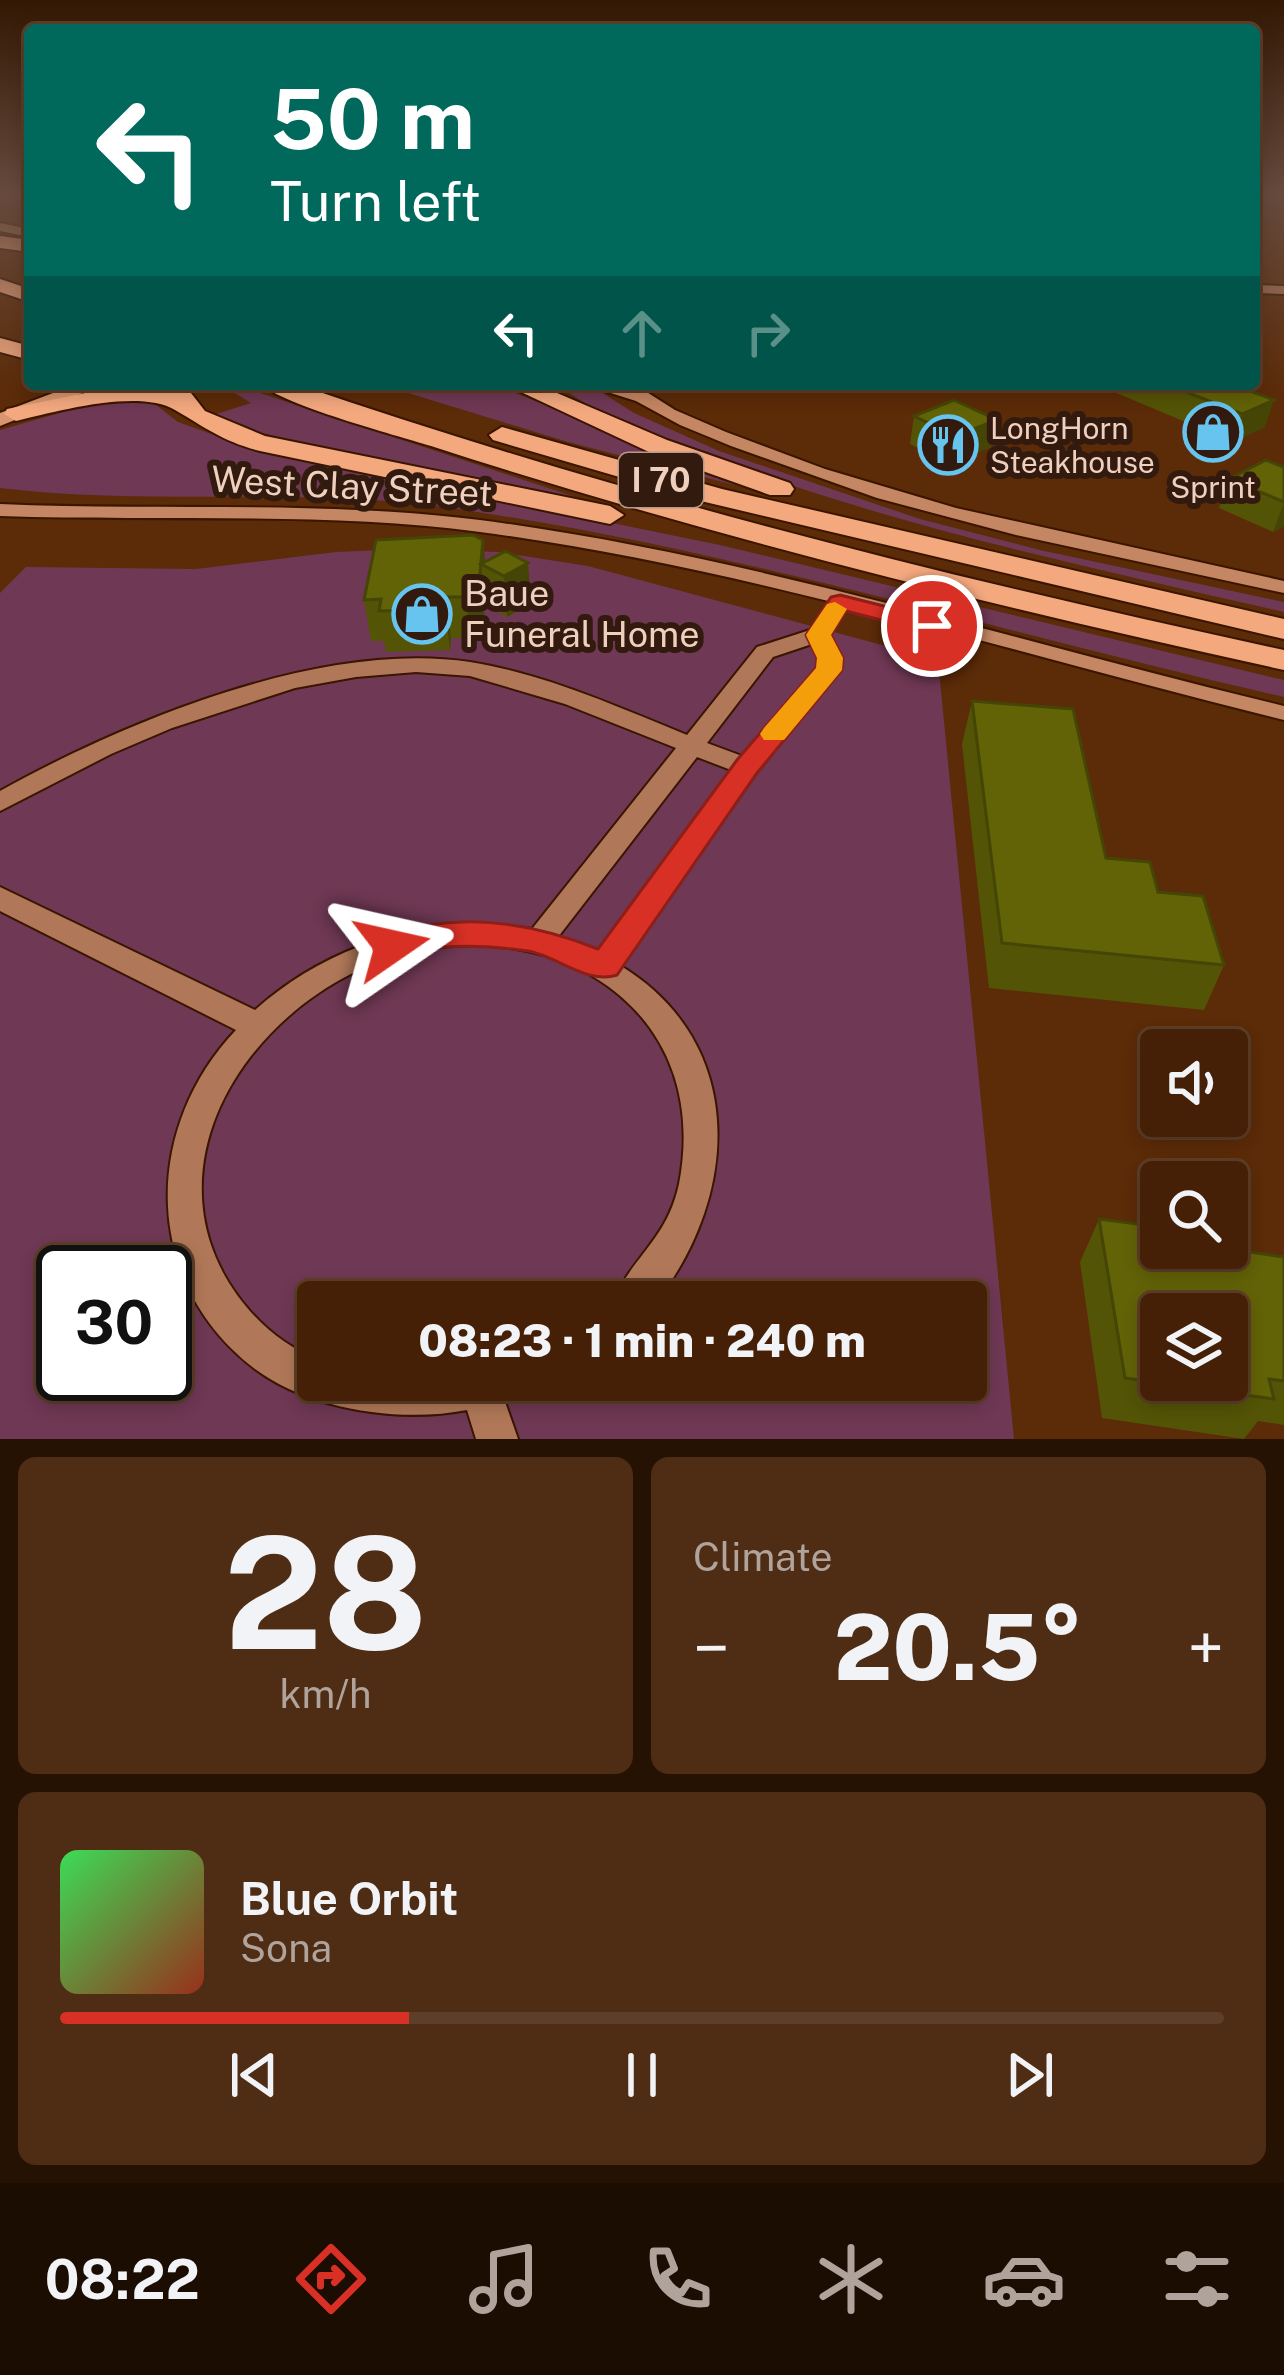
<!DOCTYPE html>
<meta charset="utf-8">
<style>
:root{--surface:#452006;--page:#4f2d14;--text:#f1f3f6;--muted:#b0a39b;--line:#5d3e28;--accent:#d93025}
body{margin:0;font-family:"Public Sans",sans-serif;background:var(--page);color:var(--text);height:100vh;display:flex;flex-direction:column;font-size:45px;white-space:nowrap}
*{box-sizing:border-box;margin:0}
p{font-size:39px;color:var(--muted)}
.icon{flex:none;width:66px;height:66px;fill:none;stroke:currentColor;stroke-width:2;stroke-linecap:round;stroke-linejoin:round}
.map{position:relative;height:1439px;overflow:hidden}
.sheet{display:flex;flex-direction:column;gap:18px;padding:18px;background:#261203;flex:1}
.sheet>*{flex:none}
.hud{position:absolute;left:24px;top:24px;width:1236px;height:366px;border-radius:12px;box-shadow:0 6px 18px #0003,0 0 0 3px var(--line);background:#00695c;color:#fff;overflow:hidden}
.buttons{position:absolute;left:1140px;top:1029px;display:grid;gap:24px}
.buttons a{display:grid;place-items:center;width:108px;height:108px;border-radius:12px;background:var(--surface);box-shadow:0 6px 18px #0003,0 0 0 3px var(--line);font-size:60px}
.speed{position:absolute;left:36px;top:1245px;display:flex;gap:24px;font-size:60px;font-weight:700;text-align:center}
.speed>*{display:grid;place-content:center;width:156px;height:156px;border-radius:50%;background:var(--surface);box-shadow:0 6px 18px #0003,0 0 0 3px var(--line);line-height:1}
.speed .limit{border:6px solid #111;border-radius:18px;background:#fff;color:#111}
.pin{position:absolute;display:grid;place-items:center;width:102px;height:102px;color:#fff;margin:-51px;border:6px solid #fff;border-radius:50%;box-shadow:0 3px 12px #0007}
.me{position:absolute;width:132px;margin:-66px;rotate:79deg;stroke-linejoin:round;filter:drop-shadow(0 0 9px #0008)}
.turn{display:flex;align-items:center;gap:42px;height:252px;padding:0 48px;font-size:54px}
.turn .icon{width:156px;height:156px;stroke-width:2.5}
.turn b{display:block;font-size:84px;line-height:102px}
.lanes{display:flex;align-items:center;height:114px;padding:0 48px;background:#0003;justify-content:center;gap:60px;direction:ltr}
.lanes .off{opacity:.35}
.big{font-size:90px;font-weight:800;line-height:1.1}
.sheet .widget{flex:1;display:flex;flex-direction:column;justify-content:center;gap:18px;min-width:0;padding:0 42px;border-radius:18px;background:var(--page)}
.sheet .dial{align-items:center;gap:0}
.dial b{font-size:156px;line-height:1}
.song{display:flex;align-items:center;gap:36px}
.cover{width:144px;height:144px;border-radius:18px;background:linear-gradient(135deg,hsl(130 70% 55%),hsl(10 70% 35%))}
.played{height:12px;border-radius:6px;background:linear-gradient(90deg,var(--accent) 30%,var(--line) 30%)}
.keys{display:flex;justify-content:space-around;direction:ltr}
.heat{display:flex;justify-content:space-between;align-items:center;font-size:66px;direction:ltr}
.sheet .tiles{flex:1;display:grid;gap:18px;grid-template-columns:1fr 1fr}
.widget:last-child{grid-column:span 2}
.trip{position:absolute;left:297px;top:1281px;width:690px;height:120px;border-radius:12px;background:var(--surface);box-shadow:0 6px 18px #0003,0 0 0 3px var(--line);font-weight:800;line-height:120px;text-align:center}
.menu{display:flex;height:192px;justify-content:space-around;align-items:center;background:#1c0d02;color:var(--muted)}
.menu .icon{width:84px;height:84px}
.menu .active{color:var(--accent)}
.menu b{font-size:54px;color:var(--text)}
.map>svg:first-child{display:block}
.green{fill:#6f3854;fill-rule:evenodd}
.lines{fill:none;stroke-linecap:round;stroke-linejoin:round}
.street-casing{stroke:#3a1500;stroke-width:4}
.secondary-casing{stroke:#3a1500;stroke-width:4}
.primary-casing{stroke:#3a1500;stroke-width:4}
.highway-casing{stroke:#3a1500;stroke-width:4}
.street{fill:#b07858;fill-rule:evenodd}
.secondary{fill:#c48663;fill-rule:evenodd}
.primary{fill:#d8956f;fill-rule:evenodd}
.highway{fill:#f3a87e;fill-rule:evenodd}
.wall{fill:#545406}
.shaded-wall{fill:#454505}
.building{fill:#626207;stroke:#454505;stroke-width:3;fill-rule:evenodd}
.route{fill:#d93025;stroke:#8d1f18;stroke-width:3}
.slow{fill:#f59e0b}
.labels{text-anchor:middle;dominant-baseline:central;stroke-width:12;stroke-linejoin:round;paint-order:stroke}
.far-poi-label{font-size:30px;fill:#efd0bf;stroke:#321b0e;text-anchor:start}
.shield{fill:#321b0e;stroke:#b69a8a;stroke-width:3}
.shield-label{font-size:33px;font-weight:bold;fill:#efd0bf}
.street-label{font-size:36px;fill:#efd0bf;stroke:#321b0e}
.poi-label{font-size:36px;fill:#efd0bf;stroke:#321b0e;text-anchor:start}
</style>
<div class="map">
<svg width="1284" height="1439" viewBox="0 0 1284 1439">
<rect width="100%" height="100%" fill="#5c2b08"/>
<g class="green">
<polygon points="233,384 578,498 572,503 240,428 213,415 251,403 225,387"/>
<polygon points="379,384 493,384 762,492 568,442"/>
<path d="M556,384L596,389L634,413L719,451L920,519L1040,550L1284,602V612C1103,571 922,532 746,470C681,447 612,425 556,384Z"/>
<path d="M105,400L151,401L178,422L259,451L720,545L1284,680V697C1005,634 728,547 444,507C297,487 147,506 0,488V430Z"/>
<path d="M405,549L499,552L588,566L938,660L1014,1439H0V593L26,567L196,569L336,552ZM63,1272H165V1374H63ZM318,1302H966V1380H318Z"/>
</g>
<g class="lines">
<defs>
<g id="street">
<polygon points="1254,285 1284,286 1284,294 1254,293"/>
<path d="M840,596L851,602L829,635L841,658L840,669L756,773L621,966C748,1044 739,1196 656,1302H613C632,1256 667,1240 679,1184C711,1019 573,922 420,950C294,974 168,1108 210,1242C226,1292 268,1341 318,1359V1380H522L516,1394L504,1399L518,1439H476L467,1410C401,1423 310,1410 255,1369C142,1283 142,1129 236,1030L0,911V887L255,1010C330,943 432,912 532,929L676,748L565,704L470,676L416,672L356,677L295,688L172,728L111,754L0,811V791C128,720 322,640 470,662C545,674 618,707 687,735L757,647L810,630L833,598ZM812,644L819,658L818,668L742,756L707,743L773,657ZM697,757L731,770L598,952L558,937Z"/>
</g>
<g id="secondary">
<polygon points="0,223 30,229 30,237 0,231"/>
<polygon points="582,384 634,384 675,410 726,432 825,469 956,508 1284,581 1284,593 1016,535 877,498 731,446 680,425 636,401"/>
<path d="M0,504C160,511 321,500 480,520C753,556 1017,642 1284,706V720C1018,655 753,568 480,532C322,511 160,522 0,516Z"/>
</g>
<polygon id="primary" points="77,384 105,384 0,426 0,413"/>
<g id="highway">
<polygon points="0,236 30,240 30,252 0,248"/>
<polygon points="0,279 30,289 30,302 0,292"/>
<polygon points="0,338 30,346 30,360 0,352"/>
<path d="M160,384H184L205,411L265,436L610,506L624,515L610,524L260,451C224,442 206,428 175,410C139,388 54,412 16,421L4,414L7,409L100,390L163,392Z"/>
<path d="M261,384H296C620,495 950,578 1284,650V670C997,607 711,537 431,446C395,435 283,405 261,384Z"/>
<polygon points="504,384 536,384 667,440 790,483 794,489 790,495 770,495 649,452"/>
<polygon points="502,427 722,489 1284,619 1284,639 705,502 493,440 489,435"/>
</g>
</defs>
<use href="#street" class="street-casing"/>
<use href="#secondary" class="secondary-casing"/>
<use href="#primary" class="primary-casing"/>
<use href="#highway" class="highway-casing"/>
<use href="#street" class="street"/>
<use href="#secondary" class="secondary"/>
<use href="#primary" class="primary"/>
<use href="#highway" class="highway"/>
</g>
<g class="wall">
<polygon points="1095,384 1245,384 1244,388 1265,427 1233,442"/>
<polygon points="914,416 991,447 951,464 910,444"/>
<polygon points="1284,467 1284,526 1273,532 1219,508 1229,479"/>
<polygon points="506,551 531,603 507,617 485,605 485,602 483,625 470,638 451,638 450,650 386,652 384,641 371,641 364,600 485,562"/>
<polygon points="972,701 1106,858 1158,892 1224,965 1204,1010 989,988 962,744"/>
<polygon points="1099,1219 1229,1249 1284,1257 1284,1425 1258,1421 1244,1439 1102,1418 1080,1262"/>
</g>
<g class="shaded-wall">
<polygon points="1274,400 1265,427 1233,442 1242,414"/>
<polygon points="997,420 991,447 951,464 956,436"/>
<polygon points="1284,502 1284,526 1273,532"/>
<polygon points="483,540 486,567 481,564 485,602 483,625 470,638 466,597"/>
<polygon points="528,563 531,603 507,617 504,576"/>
<polygon points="446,597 451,638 450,650 445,609"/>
</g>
<g class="building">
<polygon points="1166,384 1232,384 1274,400 1242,414"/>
<polygon points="954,400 997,420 956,436 914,416"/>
<polygon points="1266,460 1284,467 1284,502 1229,479"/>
<polygon points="473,535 483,540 479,584 466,597 446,597 445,609 379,611 381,599 364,600 376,540"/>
<polygon points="506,551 528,563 504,576 481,564"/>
<polygon points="972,701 1073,709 1106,858 1150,862 1158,892 1203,896 1224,965 1002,943"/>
<path d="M1099,1219L1161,1227V1248H1227V1240L1229,1249L1284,1257V1381L1269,1379L1274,1399L1125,1378ZM1161,1314H1227V1380H1161Z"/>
</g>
<linearGradient id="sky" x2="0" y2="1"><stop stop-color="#331804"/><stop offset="0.49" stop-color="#664a3d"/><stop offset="1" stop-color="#664a3d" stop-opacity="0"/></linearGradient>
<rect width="1284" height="396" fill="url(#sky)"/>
<path class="route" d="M840,595L940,620L944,626L932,633L846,611L831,635L843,658L842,670L757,773L617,975C588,985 557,956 528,951C494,946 460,944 425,949C408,952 396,960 380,955L375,946L380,936C456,912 525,920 598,949L737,760L816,668L817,658L806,635L831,597Z"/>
<polygon class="slow" points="835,602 847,609 831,635 843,658 842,670 784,740 764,740 760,734 764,728 816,668 817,658 806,635 827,604"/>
<defs>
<symbol id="shop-ring" viewBox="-11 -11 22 22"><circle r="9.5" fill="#321b0e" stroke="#66c4ef" stroke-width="1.5"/><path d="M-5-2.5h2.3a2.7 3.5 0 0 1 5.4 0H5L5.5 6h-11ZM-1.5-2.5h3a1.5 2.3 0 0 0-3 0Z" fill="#66c4ef"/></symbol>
<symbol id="restaurant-ring" viewBox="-11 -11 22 22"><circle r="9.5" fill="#321b0e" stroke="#66c4ef" stroke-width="1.5"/><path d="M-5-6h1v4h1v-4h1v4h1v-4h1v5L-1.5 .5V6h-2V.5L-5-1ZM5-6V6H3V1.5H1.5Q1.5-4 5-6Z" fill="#66c4ef"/></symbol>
</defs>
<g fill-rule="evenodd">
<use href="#shop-ring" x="1180" y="399" width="66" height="66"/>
<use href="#restaurant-ring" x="915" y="412" width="66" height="66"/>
<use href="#shop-ring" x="389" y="581" width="66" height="66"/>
</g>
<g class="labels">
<g class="far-poi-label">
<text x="990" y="428">LongHorn<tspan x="990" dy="34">Steakhouse</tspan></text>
<text x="1213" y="487" text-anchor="middle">Sprint</text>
</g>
<rect class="shield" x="619" y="453" width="84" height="54" rx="9"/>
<g class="shield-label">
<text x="661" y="480">I 70</text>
</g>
<g class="street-label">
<text transform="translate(352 486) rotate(3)">West Clay Street</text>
</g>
<g class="poi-label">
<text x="464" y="593">Baue<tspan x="464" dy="41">Funeral Home</tspan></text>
</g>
</g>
</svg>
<div class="buttons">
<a><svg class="icon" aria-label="sound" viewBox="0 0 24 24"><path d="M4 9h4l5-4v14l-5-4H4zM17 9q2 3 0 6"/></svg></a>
<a><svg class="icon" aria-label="search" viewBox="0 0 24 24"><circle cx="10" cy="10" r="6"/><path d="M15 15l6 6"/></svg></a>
<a><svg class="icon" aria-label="layers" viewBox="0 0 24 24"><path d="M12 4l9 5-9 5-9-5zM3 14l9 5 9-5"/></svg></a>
</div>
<div class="speed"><div class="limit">30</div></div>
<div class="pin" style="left:932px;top:626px;background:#d93025"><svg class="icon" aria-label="arrive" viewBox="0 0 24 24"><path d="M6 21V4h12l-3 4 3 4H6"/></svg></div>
<svg class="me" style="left:392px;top:946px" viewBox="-20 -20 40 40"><path d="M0-17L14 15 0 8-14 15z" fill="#d93025" stroke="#fff" stroke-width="4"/></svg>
<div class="trip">08:23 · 1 min · 240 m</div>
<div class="hud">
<div class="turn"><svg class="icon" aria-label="left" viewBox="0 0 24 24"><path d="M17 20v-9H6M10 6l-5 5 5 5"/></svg><div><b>50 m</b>Turn left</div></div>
<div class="lanes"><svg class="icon" aria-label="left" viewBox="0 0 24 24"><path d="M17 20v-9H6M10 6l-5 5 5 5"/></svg><svg class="icon off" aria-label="ahead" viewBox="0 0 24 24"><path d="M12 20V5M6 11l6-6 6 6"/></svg><svg class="icon off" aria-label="right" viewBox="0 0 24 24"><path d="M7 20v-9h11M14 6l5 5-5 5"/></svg></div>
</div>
</div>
<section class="sheet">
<div class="tiles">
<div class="widget dial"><b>28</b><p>km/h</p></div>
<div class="widget"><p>Climate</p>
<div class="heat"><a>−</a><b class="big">20.5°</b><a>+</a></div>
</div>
<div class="widget">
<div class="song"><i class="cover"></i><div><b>Blue Orbit</b><p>Sona</p></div></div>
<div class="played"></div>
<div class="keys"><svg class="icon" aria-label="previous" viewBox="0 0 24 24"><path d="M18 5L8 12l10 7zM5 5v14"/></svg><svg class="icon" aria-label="pause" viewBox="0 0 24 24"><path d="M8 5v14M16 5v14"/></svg><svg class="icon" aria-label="next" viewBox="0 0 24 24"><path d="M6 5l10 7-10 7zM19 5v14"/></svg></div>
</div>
</div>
</section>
<nav class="menu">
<b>08:22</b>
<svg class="icon active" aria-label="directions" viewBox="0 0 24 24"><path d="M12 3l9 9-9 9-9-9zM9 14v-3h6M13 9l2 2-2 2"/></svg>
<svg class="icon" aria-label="music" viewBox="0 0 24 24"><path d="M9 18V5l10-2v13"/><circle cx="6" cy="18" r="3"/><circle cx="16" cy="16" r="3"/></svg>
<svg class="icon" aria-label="phone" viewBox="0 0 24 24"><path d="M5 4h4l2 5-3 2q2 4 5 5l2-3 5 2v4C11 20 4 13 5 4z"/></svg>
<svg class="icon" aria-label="climate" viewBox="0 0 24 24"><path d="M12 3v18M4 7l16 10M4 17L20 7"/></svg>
<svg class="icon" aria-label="car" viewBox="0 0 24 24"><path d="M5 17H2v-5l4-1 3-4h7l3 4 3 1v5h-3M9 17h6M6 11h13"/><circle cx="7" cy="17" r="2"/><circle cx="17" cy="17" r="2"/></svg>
<svg class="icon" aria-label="filters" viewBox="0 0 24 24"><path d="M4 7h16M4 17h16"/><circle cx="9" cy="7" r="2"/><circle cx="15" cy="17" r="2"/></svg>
</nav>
